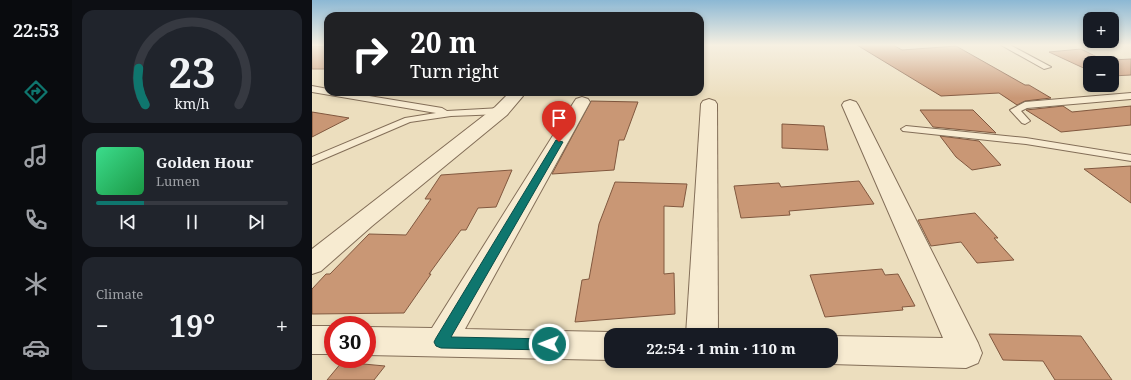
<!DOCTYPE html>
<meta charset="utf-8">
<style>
:root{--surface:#171b24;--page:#20242c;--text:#f1f3f6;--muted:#9ea1a6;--line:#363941;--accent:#0f766e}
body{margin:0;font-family:"Noto Serif",serif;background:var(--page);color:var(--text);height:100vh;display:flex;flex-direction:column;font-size:15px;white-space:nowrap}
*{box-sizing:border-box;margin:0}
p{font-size:13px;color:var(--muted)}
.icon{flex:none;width:22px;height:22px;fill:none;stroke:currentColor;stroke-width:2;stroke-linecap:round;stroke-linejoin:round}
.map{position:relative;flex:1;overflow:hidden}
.drawer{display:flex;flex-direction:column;gap:10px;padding:10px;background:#0d0f14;width:240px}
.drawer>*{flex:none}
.top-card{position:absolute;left:12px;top:12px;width:380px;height:84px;border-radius:12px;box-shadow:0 2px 6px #0003;background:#202124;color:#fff;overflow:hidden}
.buttons{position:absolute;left:771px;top:12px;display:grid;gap:8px}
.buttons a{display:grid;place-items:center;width:36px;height:36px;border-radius:8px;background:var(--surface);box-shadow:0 2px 6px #0003;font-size:20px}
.speed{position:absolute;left:12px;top:316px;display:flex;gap:8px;font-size:20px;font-weight:700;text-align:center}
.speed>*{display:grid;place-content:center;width:52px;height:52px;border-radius:50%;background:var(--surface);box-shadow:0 2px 6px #0003;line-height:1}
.speed .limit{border:6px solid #d22;background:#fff;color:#111}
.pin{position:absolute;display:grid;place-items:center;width:34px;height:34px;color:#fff;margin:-41px -17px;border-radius:50% 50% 50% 0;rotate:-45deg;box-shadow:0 0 4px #0007}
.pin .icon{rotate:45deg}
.me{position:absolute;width:44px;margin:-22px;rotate:271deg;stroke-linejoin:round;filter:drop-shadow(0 0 3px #0008)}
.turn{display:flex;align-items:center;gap:14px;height:84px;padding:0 20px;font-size:18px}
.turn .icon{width:52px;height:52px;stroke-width:2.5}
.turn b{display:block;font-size:28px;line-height:34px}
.big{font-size:30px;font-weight:700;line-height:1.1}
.drawer .widget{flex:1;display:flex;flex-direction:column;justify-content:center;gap:6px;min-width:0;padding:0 14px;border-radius:12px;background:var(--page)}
.drawer .dial{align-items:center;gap:0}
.dial svg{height:104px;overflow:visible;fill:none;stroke:var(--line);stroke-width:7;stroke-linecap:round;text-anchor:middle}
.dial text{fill:var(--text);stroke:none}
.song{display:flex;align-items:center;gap:12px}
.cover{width:48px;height:48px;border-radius:6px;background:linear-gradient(135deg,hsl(150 70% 55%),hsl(140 70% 35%))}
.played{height:4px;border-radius:2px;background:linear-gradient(90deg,var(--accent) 25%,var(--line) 25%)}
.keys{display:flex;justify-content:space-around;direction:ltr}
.heat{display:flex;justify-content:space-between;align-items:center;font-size:22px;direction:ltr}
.trip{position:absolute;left:292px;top:328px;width:234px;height:40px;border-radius:12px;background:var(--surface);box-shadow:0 2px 6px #0003;font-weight:700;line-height:40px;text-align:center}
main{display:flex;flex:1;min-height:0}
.tabs{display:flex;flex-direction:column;width:72px;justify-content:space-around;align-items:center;background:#090b0e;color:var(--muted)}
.tabs .icon{width:28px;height:28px}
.tabs .on{color:var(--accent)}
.tabs b{font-size:18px;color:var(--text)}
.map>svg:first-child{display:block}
.building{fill:#c99775;stroke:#81583f}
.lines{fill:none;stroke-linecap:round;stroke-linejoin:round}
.lane-casing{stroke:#836e58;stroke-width:2}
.street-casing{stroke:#836e58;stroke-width:2}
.lane{fill:#f7ebd1;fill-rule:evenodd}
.street{fill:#f7ebd1;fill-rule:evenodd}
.route{fill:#0f766e;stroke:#0a4d48}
</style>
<main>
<nav class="tabs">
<b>22:53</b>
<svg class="icon on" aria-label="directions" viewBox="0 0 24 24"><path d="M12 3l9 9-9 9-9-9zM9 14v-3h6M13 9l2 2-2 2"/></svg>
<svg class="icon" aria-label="music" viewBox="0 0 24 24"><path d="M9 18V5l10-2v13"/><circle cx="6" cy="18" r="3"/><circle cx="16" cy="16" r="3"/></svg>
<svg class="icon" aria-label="phone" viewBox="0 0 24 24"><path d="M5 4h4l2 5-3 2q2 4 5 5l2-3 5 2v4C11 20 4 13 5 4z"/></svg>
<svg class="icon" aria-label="climate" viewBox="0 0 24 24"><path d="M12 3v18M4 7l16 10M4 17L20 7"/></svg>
<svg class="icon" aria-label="car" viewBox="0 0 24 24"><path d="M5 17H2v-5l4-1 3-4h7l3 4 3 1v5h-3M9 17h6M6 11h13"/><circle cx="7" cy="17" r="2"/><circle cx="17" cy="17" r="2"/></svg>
</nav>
<section class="drawer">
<div class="widget dial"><svg viewBox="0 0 100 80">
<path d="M14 69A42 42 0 1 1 86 69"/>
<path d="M14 69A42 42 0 0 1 9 41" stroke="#0f766e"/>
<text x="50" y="56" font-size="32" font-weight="700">23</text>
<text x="50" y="72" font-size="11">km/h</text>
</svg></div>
<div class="widget">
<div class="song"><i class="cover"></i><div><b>Golden Hour</b><p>Lumen</p></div></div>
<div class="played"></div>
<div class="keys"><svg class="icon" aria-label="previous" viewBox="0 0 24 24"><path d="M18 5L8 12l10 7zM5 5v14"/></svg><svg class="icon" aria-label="pause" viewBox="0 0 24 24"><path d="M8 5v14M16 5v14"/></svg><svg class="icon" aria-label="next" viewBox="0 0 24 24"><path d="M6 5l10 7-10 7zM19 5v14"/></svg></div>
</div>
<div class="widget"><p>Climate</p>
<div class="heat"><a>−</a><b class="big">19°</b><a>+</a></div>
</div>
</section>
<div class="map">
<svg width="819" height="380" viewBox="0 0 819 380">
<rect width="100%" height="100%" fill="#ecdebe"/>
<g class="building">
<polygon points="545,45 581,45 590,50 644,46 713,85 717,85 739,98 713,101 705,105 687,93 629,96"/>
<polygon points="0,46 16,47 16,69 0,69"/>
<polygon points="769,49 785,57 799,60 819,59 819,75 800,76 800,63 778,63 778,71 737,52"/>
<polygon points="279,101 326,102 312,140 307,140 302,170 240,174"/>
<polygon points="751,106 760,112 819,106 819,125 749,132 714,110"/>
<polygon points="608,110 661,110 684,133 621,127"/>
<polygon points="0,112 37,118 0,137"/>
<polygon points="470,124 512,126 516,150 470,148"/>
<polygon points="628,136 667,141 689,165 660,170 644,157"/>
<polygon points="819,166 819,203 772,169"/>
<polygon points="200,170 184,207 166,208 154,230 149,230 117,274 119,274 92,313 0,314 0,289 14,274 18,274 57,234 94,235 119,199 113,199 129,175"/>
<polygon points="547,181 562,204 477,211 478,215 429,218 422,186 467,183 469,187"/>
<polygon points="303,182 375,184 371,207 352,206 352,274 362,273 363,314 263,322 270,280 277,279 287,224"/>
<polygon points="663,213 686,238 682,238 702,260 665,263 649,242 619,246 606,220"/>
<polygon points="570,269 573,275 586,274 603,306 590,307 591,310 513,317 498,275"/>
<polygon points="677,334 769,336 800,380 743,380 731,361 691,360"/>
<polygon points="30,362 73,366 62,380 15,380"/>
</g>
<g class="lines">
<defs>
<g id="lane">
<polygon points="689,45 698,45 739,67 732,69"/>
<polygon points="0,86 16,89 16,92 33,92 130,108 135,111 189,108 194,111 189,114 139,116 98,122 0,164 0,157 93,118 124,113 0,92"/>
<polygon points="819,93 819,99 715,108 709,111 718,121 713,124 710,123 698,110 713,102"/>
<polygon points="594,126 714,138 819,155 819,161 714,144 591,131 589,129"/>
</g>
<g id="street">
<polygon points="195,92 211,92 211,96 195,115 60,226 9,271 0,274 0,249 183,107 195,95"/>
<polygon points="270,97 276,99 278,102 153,329 299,332 308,335 299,335 299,360 55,355 55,327 120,328 262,102 264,99"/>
<polygon points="397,99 403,101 405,104 406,335 374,335 389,104 391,101"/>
<polygon points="538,100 544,102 546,105 666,343 670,353 666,363 654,368 519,364 510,361 519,361 519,336 631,338 530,105 532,102"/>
<rect x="0" y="326" width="21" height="28"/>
</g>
</defs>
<use href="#lane" class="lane-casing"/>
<use href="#street" class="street-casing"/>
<use href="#lane" class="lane"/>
<use href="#street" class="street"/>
</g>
<linearGradient id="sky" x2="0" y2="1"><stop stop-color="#8cb8d4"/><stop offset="0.46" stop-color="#f6f0e2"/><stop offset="1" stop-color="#f6f0e2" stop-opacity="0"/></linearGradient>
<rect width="819" height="98" fill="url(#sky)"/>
<polygon class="route" points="244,140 251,142 139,337 237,339 242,340 244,344 242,349 237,350 129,348 124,346 122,342 124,338"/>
</svg>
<div class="buttons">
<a>+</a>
<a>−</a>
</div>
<div class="speed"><div class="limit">30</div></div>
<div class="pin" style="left:247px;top:142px;background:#d93025"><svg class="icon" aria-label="arrive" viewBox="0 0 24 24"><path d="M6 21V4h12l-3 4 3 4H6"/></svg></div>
<svg class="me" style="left:237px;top:344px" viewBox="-20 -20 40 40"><circle r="17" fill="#0f766e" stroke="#fff" stroke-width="3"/><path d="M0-11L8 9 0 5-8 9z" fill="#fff"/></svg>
<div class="trip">22:54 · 1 min · 110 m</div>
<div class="top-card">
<div class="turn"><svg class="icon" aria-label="right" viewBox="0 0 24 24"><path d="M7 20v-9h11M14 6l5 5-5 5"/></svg><div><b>20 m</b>Turn right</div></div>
</div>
</div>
</main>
